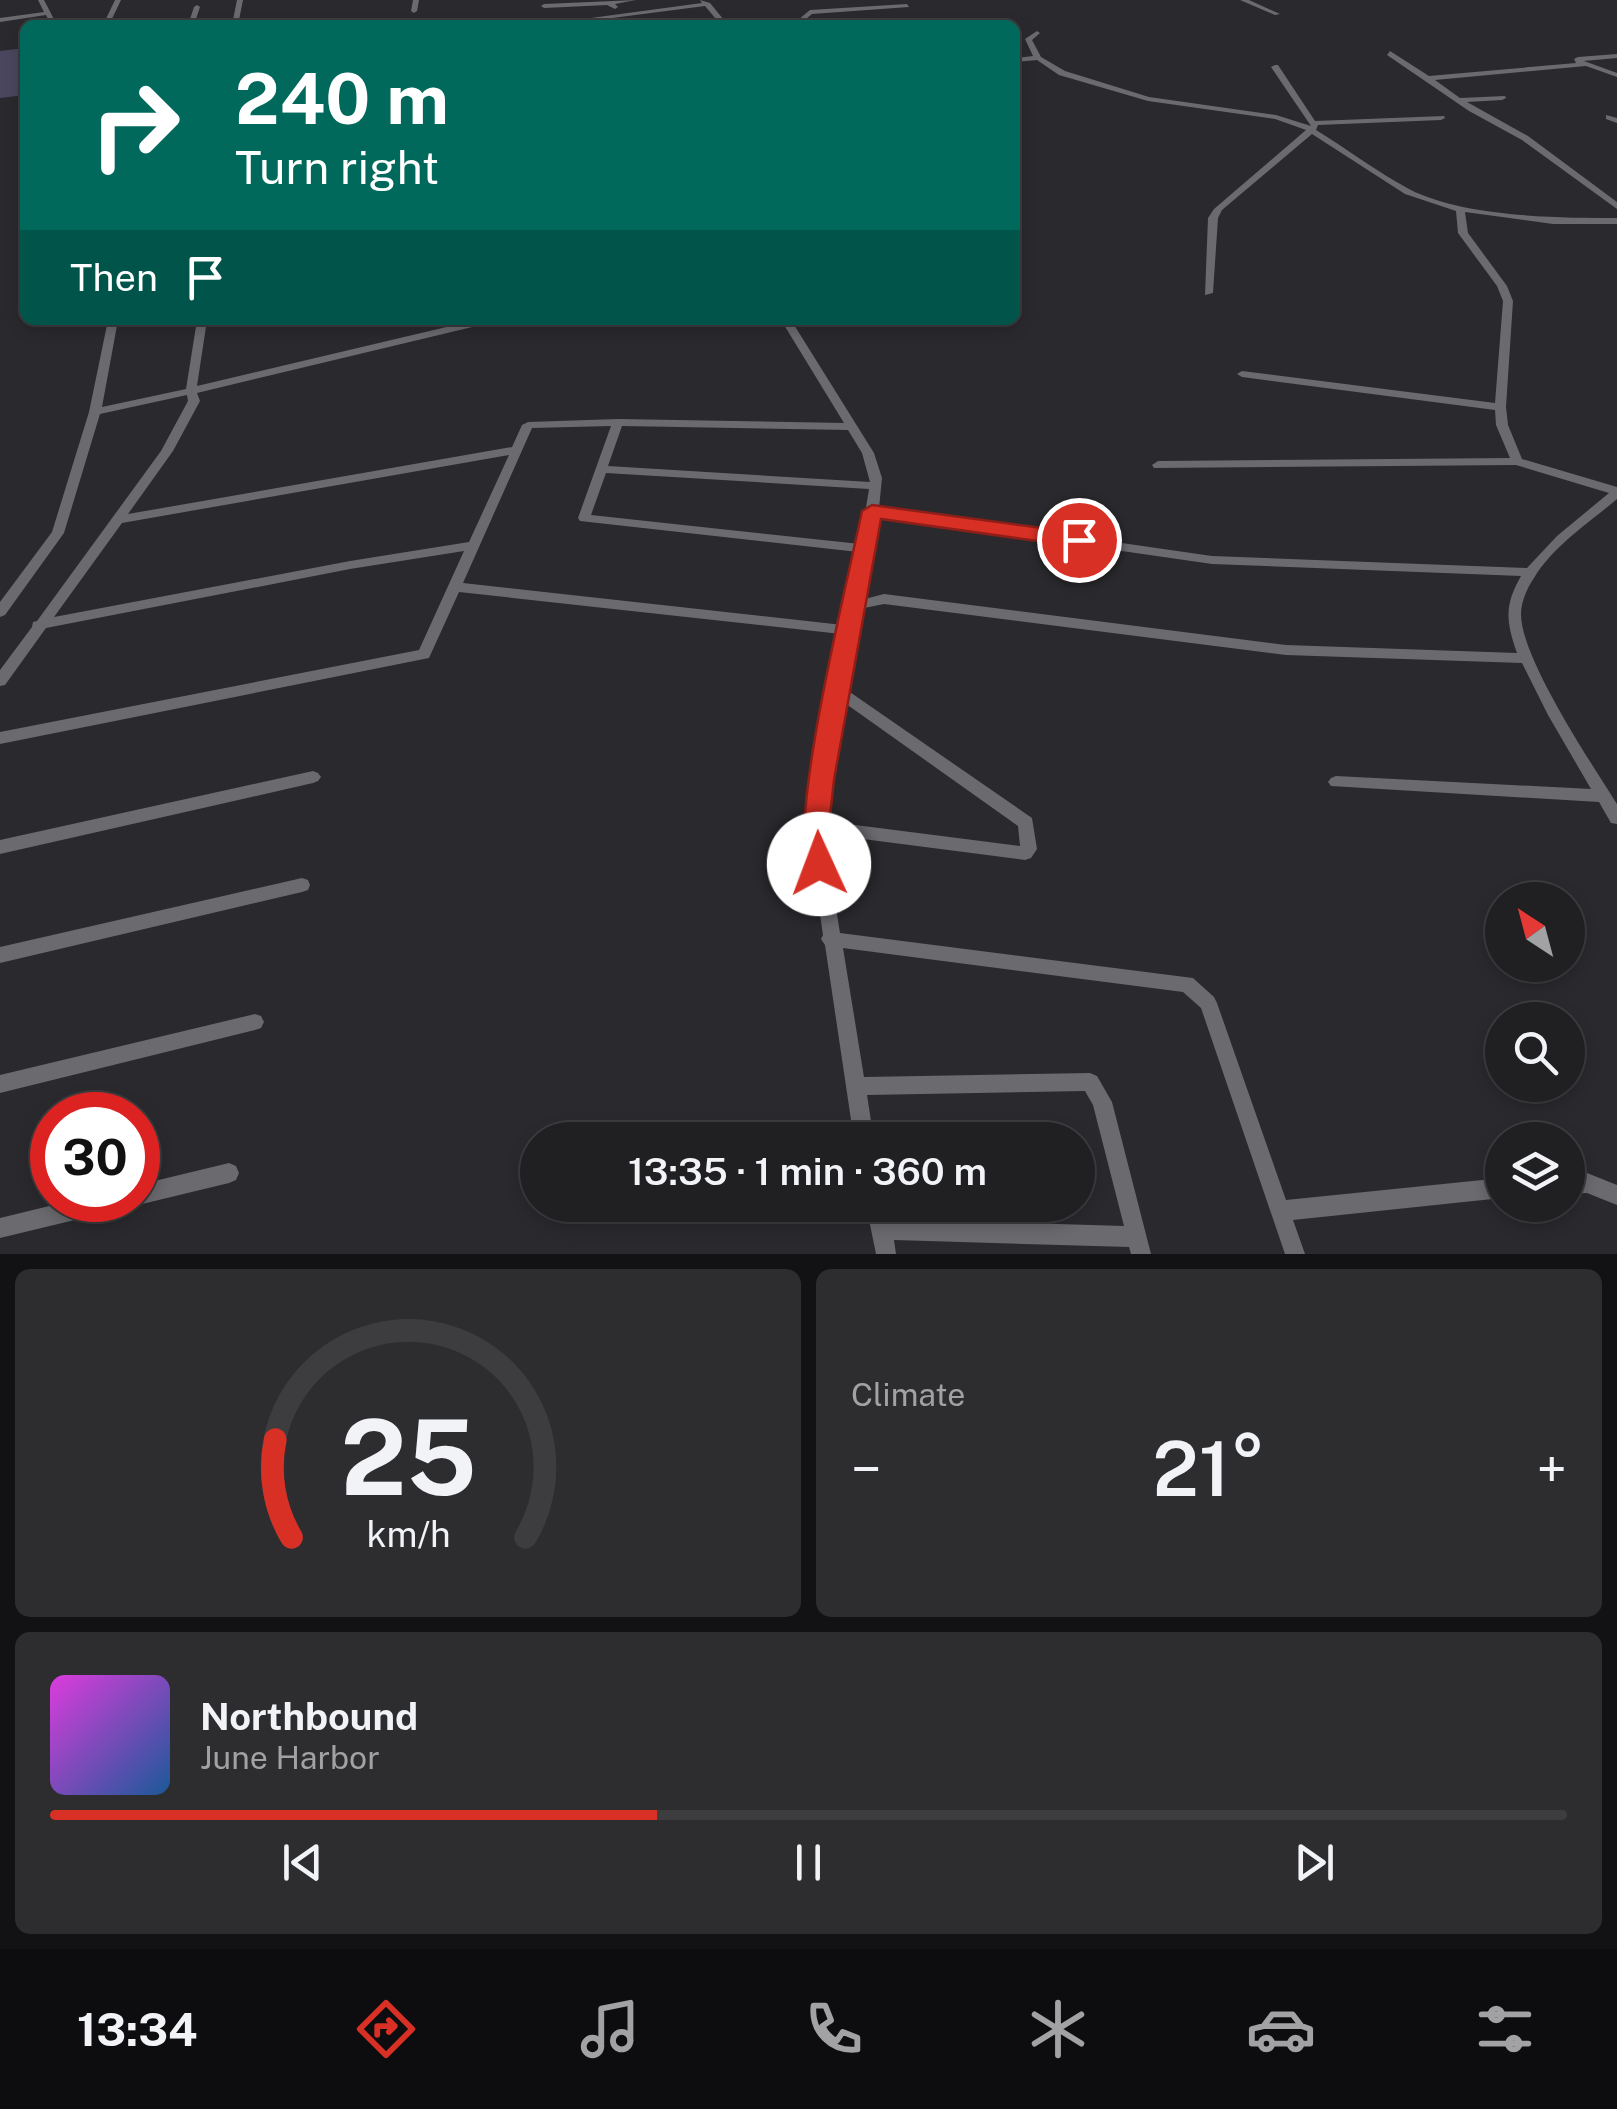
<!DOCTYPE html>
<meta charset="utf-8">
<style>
:root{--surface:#201f22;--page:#2d2c2f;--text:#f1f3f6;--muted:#a2a2a5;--line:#3d3d40;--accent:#d93025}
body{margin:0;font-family:"Public Sans",sans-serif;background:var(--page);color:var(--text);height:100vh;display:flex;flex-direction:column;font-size:38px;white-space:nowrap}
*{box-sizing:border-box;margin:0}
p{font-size:32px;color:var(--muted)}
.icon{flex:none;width:55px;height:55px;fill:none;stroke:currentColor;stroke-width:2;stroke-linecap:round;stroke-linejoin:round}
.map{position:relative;height:1254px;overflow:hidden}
.sheet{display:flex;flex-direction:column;gap:15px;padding:15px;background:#121113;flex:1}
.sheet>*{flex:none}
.hud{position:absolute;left:20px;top:20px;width:1000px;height:305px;border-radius:15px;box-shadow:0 5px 15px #0003,0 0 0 2px var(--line);background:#00695c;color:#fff;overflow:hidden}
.needle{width:65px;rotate:324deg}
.tools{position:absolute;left:1485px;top:882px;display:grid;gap:20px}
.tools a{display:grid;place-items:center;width:100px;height:100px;border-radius:50%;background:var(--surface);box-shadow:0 5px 15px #0003,0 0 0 2px var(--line);font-size:50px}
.speed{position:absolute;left:30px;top:1092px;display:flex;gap:20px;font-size:50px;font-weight:700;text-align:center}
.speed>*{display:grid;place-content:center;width:130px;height:130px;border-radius:50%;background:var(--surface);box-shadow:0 5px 15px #0003,0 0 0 2px var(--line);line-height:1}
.speed .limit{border:15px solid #d22;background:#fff;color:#111}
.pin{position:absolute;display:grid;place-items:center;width:85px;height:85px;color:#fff;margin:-42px;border:5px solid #fff;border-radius:50%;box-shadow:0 2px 10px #0007}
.me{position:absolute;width:110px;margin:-55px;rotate:358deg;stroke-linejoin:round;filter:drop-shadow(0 0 8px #0008)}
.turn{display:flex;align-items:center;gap:35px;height:210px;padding:0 50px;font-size:45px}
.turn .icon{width:130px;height:130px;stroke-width:2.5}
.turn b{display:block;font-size:70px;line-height:85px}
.then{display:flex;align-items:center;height:95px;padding:0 50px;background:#0003;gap:20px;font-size:38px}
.big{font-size:75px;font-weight:600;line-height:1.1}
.sheet .card{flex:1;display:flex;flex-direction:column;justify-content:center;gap:15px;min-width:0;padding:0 35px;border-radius:15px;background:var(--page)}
.sheet .dial{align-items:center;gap:0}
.dial svg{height:260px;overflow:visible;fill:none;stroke:var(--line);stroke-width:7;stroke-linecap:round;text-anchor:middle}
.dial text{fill:var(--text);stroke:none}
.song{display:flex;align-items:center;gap:30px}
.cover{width:120px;height:120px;border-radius:15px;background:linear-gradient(135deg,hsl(300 70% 55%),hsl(210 70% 35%))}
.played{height:10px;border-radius:5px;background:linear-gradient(90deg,var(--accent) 40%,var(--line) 40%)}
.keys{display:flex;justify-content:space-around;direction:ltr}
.heat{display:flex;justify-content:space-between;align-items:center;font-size:55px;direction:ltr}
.sheet .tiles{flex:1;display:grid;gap:15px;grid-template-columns:1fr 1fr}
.card:last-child{grid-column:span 2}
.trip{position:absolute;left:520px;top:1122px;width:575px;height:100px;border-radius:50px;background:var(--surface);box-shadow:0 5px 15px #0003,0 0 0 2px var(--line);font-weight:600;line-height:100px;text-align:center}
.dock{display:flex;height:160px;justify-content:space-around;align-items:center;background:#0d0c0e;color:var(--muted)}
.dock .icon{width:70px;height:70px}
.dock .active{color:var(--accent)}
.dock b{font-size:45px;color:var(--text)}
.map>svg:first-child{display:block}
.green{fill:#4a465f}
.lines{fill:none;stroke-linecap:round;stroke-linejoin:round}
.street{fill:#6b6a6e;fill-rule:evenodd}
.route{fill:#d93025;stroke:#8d1f18;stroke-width:2.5}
</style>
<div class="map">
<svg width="1617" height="1254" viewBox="0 0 1617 1254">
<rect width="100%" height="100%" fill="#2a292d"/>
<polygon class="green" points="25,48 25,95 0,98 0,51"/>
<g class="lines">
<g class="street">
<polygon points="38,0 44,0 57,25 51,25 46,15 0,22 0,18 44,12"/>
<polygon points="115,0 121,0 109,25 103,25"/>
<polygon points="237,0 243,0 238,25 232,25"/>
<polygon points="413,0 419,0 417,11 414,13 411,11"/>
<polygon points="636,0 615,4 618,7 615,9 607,5 544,8 541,6 544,4"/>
<polygon points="700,0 710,3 728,25 721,25 705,6 558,25 539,25 702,3"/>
<polygon points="1240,0 1249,0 1280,14 1275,15"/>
<polygon points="907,4 909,7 812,14 800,24 730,25 733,23 798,20 810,10"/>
<polygon points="197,5 200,7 194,25 188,25 194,7"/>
<polygon points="848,20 850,21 852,25 846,25 845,22"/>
<polygon points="489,21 491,24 478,25 479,24"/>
<path d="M1037,31L1040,33L1032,40L1041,57L1065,71L1149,97L1276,115L1311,126L1271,67L1275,65H1278L1315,121L1444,116L1445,118L1441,120L1318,125L1316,130C1347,149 1377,172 1409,189C1463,217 1557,218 1617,218V224H1553L1465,212L1468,233L1507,286L1513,301L1506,407L1508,425L1522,459L1617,487V499C1589,523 1553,546 1534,578C1527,588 1521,602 1521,614C1521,659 1592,764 1617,804V824L1611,823L1599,802L1331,786L1328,782L1331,778L1336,776L1591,789L1548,715L1522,663L1286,655L884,604L859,609L844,688L1032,818L1037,849L1031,858L1025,860L824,834L840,933L1193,978L1214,997L1217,1003L1286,1200L1502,1178V1198L1293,1220L1305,1254H1285L1201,1008L1183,992L843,948L864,1077L1090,1073L1097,1076L1112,1102L1151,1254H1131L1129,1247L894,1240L896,1254H876L866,1205H886L889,1219L1124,1226L1093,1105L1085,1091L867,1095L874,1140H854L825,945L821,939L823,935L807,826L829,690L841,634L459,592L429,658L0,744V732L419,650L464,551L350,569L46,628L5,685L0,686V670L32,627L33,622L37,621L161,451L188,401L187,395L100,414L64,533L5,615L0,617V602L52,532L89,412L108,320H118L102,407L186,389L197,320H207L197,386L476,320H494L489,323L197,393L200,401L173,451L128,514L512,447L522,425L528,422L618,419L844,423L781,320H791L874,453L882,478L879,508L1212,556L1527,568L1557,536L1609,493L1516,465L1154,468L1152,465L1158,461L1510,458L1496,425L1495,410L1242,377L1237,374L1242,371L1495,403L1503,301L1497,286L1458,233L1456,211L1405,194L1312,134L1222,210L1218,218L1213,293L1205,295L1208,218L1214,209L1306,130L1275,119L1148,101L1059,75L1037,60L1015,62V58L1033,56L1025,39ZM611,426L578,518L580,521L858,552L843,625L463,583L532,428ZM622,426L848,430L862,453L870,482L608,466ZM509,455L469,542L350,561L54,617L122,523ZM606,473L869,489L860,544L591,515ZM878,516L1212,564L1521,576C1504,606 1506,621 1517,653L1286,645L884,594L861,600ZM842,701L1018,826L1020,846L824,821Z"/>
<polygon points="1390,51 1429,76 1576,63 1574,59 1578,57 1617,54 1617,58 1584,61 1617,73 1617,77 1586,66 1435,80 1460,98 1505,96 1506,98 1502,100 1467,102 1528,136 1617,202 1617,209 1522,140 1469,111 1387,55"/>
<polygon points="1015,113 1018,113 1019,118 1015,120"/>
<polygon points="1606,115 1617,118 1617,123 1606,119"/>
<polygon points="313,771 318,773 321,777 318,781 313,783 0,854 0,840"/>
<polygon points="302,878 308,880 310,885 308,890 302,892 0,963 0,947"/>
<polygon points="255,1014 261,1016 264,1022 261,1028 255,1030 0,1093 0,1075"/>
<polygon points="229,1163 236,1166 239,1173 236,1180 229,1183 138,1205 130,1200 138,1200 138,1185"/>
<polygon points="1587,1173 1617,1185 1617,1205 1587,1193 1568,1194 1568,1174"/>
<polygon points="74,1200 126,1200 123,1207 116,1210 0,1238 0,1218"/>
</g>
</g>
<path class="route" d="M872,505L1079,533L1089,540L1079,547L881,519L834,780L829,826L832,864L828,872L819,875L809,872C786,826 849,575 862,511Z"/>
</svg>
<div class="tools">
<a><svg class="needle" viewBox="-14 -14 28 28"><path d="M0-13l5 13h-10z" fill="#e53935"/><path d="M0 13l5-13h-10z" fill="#a2a2a5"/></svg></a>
<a><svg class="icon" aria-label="search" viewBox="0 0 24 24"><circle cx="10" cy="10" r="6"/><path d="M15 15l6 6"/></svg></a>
<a><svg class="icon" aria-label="layers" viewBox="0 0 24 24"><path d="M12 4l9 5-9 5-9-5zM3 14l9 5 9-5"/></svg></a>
</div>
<div class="speed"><div class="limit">30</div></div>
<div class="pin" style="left:1079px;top:540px;background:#d93025"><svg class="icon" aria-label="arrive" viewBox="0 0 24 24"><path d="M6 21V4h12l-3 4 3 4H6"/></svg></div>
<svg class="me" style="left:819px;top:864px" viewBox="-20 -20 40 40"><circle r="19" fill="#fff"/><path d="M0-13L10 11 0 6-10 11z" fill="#d93025"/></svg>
<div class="trip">13:35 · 1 min · 360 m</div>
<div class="hud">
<div class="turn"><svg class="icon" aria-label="right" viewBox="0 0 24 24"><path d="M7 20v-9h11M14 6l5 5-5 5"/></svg><div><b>240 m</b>Turn right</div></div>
<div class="then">Then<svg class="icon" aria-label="arrive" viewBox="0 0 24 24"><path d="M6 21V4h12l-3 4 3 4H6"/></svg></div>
</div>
</div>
<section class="sheet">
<div class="tiles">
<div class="card dial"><svg viewBox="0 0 100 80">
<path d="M14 69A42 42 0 1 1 86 69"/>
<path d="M14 69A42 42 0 0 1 9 39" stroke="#d93025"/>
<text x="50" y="56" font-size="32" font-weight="700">25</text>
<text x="50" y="72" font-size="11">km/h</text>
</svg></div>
<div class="card"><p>Climate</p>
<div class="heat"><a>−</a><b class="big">21°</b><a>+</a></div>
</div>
<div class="card">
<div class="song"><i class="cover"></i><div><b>Northbound</b><p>June Harbor</p></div></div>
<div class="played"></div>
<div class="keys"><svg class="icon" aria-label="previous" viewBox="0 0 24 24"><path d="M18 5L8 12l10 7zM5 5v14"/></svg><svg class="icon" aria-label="pause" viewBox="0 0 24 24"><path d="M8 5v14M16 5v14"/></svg><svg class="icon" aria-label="next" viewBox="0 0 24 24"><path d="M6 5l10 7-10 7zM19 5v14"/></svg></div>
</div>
</div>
</section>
<nav class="dock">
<b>13:34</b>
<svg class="icon active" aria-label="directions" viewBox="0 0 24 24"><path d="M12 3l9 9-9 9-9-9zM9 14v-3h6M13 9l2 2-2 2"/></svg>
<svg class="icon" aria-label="music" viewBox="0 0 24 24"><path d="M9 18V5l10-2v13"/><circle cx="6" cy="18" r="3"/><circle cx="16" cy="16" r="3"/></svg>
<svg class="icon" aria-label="phone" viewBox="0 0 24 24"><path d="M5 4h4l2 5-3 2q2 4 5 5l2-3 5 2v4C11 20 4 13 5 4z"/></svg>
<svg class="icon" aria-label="climate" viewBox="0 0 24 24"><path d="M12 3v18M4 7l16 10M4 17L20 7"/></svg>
<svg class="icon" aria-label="car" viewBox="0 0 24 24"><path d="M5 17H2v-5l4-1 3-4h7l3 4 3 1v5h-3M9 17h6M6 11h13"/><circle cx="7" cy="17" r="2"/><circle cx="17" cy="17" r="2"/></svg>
<svg class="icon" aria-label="filters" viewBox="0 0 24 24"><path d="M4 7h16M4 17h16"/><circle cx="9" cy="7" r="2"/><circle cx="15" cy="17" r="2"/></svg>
</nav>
